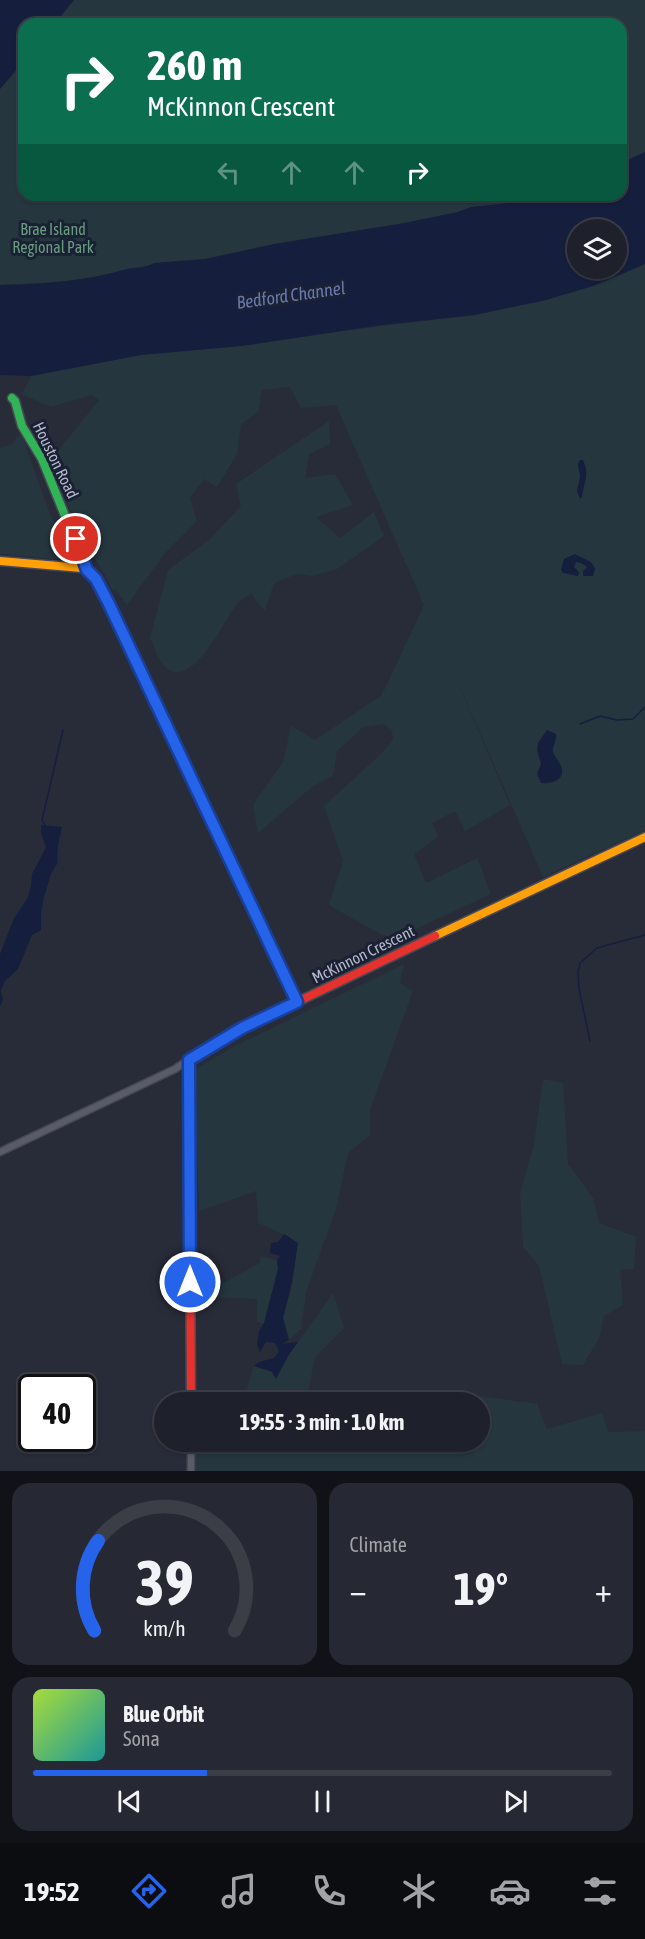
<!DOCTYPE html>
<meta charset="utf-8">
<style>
:root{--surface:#1e212b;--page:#262933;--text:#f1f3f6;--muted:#a1a3a9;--line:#3c3e47;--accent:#2563eb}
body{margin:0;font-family:"Asap Condensed",sans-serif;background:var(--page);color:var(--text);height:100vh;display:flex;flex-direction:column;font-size:22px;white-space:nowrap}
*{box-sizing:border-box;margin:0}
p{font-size:20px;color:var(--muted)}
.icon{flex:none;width:33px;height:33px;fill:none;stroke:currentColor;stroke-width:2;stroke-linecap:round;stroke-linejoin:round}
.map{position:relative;height:1471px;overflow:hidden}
.drawer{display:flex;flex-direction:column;gap:12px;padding:12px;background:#101218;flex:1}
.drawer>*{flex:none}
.hud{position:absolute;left:18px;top:18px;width:609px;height:183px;border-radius:18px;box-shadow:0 2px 4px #0004,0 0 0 2px var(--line);background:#0b6e4f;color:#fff;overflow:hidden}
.tools{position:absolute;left:567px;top:219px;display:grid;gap:12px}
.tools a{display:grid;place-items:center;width:60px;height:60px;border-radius:50%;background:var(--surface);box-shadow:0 2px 4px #0004,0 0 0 2px var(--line);font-size:30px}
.speed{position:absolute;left:18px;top:1374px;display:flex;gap:12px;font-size:30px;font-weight:700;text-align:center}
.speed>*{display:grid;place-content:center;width:78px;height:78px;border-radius:50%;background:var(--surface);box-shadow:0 2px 4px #0004,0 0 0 2px var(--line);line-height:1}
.speed .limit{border:3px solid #111;border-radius:9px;background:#fff;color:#111}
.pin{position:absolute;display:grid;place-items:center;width:51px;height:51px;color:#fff;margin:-26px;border:3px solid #fff;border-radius:50%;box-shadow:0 2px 6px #0007}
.me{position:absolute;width:66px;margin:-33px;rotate:0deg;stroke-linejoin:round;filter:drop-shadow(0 0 4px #0008)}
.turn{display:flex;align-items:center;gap:21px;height:126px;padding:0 30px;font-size:27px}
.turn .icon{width:78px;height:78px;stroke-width:2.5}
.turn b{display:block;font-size:42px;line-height:51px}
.lanes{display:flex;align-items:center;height:57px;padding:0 30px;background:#0003;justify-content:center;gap:30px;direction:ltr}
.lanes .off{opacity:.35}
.big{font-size:45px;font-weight:700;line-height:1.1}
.drawer .tile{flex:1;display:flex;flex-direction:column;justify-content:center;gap:9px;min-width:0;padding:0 21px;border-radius:18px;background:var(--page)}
.drawer .dial{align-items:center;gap:0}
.dial svg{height:156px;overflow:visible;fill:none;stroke:var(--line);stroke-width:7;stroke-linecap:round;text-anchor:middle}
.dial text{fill:var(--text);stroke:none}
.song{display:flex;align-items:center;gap:18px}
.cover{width:72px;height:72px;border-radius:9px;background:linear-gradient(135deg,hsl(80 70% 55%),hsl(180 70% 35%))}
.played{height:6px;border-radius:3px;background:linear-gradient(90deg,var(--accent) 30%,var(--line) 30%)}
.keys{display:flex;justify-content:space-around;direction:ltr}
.heat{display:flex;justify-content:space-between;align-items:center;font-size:33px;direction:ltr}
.drawer .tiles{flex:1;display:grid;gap:12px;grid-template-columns:1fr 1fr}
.tile:last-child{grid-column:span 2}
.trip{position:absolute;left:154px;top:1392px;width:336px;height:60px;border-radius:30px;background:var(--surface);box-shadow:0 2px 4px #0004,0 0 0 2px var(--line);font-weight:700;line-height:60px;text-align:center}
.tab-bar{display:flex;height:96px;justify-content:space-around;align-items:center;background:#0c0d11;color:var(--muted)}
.tab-bar .icon{width:42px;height:42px}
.tab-bar .active{color:var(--accent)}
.tab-bar b{font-size:27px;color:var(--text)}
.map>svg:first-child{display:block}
.green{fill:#25363f}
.water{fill:#161e3e;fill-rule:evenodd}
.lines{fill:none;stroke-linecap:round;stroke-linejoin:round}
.stream{stroke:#161e3e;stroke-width:1.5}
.street-casing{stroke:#464955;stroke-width:9}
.fast-casing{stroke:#464955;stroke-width:11}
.slow-casing{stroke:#464955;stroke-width:11}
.jam-casing{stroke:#464955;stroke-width:11}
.street{stroke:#595c66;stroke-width:6}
.fast{stroke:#30b455;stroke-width:8}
.slow{stroke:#ff9f0a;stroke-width:8}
.jam{stroke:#e5322d;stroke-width:8}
.route-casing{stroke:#184099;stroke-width:15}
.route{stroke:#2563eb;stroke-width:10}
.labels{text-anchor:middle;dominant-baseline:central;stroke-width:6;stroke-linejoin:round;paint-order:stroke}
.park-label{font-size:16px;fill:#679d7e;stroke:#1b2134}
.street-label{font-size:16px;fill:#b2b7ca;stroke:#1b2134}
.water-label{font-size:18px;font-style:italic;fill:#6878ac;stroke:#1b2134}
</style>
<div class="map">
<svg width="645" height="1471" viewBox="0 0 645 1471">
<rect width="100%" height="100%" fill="#282c39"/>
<g class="green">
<polygon points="74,0 645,0 645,152 621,163 621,24 54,24"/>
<path d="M24,60V195H539L509,203L471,207L458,212L398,225L249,250L205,259L154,263C146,268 136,267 127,270C86,282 42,283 0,285V89Z"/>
<polygon points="645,264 645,830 543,877 454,673 510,805 465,831 455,811 432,823 438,837 414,854 426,883 477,858 491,894 396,938 382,935 329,905 343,861 324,806 382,753 393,740 392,730 383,724 363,727 337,751 333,776 313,786 258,833 253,805 283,762 291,726 315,740 382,695 424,605 336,405 301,408 290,387 262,390 258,412 241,424 237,454 217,487 204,479 190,498 197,521 165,553 127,605 115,589 113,591 103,571 92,555 48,463 99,400 91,395 51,407 22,394 31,376 141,355 475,315 546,300 596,285"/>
<path d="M329,421L330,444L309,454L305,478L335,474L353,505L316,517L340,538L374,512L384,536L337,569L312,576L297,574L274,583L265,611L251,594C246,597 239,601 236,605C224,621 189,698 162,663C157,656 154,646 150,638L168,570L209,540L241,506L236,484Z"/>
<path d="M20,436H22L51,517L56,527L62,528L66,526L79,557L76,561L0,554V448C8,445 14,445 17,437Z"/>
<polygon points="404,964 400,983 413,991 370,1110 370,1135 348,1153 336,1209 306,1292 301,1329 289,1340 283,1318 292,1283 297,1243 289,1237 258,1223 256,1191 199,1211 194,1070 235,1046"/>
<polygon points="543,1079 563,1083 568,1164 593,1198 599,1223 636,1237 634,1269 620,1270 623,1305 604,1316 599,1338 583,1365 562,1364 539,1266 523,1247 520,1193 534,1144"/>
<polygon points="260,1256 277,1260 278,1268 264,1324 257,1322 257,1299 211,1297 210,1290 260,1263"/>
<polygon points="333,1293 344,1328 315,1357 306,1402 266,1402 265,1399 251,1402 247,1388 254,1366 272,1372 276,1378 288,1356"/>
<polygon points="459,1393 537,1404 547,1429 602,1413 608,1432 645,1431 645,1471 196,1471 195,1442 480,1442 480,1402 455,1402"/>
</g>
<g class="water">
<polygon points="0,0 74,0 54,24 24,24 24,61 0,89"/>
<path d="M645,152V264L596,285L546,300L475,315L382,325L242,346L141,355L31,376L0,375V285C42,284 87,281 127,269C136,267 146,268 154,263L205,259L274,244L404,223L458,212L471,207L509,203L537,195H621V163ZM578,230H616V268H578Z"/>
<path d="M580,460H583C590,476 584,481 582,497L580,499L577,491L580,477L578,464Z"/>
<polygon points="575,554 591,562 595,568 593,576 583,576 583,571 587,567 581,563 576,562 574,567 579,572 578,576 563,573 561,570 564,559"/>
<path d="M547,730L556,734C557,741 552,746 553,752C555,758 561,763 562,769C564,781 550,784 541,783L537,774L541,764L537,750L538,743Z"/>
<polygon points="41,825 62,827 58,845 57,864 51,874 44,897 41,913 41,930 32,935 18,969 5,981 1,990 3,1000 0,1006 0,954 14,918 28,897 31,886 32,874 46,847 41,834"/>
<polygon points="284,1234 298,1243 292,1283 283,1318 289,1340 282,1344 298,1342 288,1356 276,1379 272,1372 254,1366 259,1362 274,1358 279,1351 275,1343 266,1342 260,1352 257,1344 259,1331 264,1323 278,1269 277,1260 280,1256 270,1253 271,1243 278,1242"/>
</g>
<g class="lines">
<g class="stream">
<polyline points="580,724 600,716 617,720 633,719 645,707"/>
<polyline points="45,825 42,820 63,730"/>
<polyline points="590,1041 579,989 578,972 580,963 597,948 645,935"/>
</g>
<defs>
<g id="street">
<polyline points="0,1152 175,1069 206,1048 242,1028 297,1002"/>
<polyline points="191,1442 191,1471"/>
</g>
<polyline id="fast" points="12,398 15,401 22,426 42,459 87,570"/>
<g id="slow">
<polyline points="0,561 82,568 89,571 96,579 173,741"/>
<polyline points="435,936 645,837"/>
</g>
<g id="jam">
<polyline points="173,741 297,1002 435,936"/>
<polyline points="189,1060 191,1402"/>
</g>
</defs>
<use href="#street" class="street-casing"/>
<use href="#fast" class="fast-casing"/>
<use href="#slow" class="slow-casing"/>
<use href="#jam" class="jam-casing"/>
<use href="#street" class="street"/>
<use href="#fast" class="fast"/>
<use href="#slow" class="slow"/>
<use href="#jam" class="jam"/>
</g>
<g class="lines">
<defs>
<polyline id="route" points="76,539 87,570 96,579 109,604 297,1002 242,1028 189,1060 190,1282"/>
</defs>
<use href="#route" class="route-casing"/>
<use href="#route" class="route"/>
</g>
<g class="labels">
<g class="park-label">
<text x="53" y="229">Brae Island<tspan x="53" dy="18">Regional Park</tspan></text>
</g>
<g class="street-label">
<text transform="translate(56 460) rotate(64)">Houston Road</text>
<text transform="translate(363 954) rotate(-26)">McKinnon Crescent</text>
</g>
<g class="water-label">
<text transform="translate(291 295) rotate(-8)">Bedford Channel</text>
</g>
</g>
</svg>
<div class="tools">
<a><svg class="icon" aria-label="layers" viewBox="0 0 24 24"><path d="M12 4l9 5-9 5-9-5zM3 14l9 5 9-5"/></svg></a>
</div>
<div class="speed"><div class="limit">40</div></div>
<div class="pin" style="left:76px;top:539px;background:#d93025"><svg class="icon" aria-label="arrive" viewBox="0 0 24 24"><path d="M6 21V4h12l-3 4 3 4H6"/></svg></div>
<svg class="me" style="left:190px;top:1282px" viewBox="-20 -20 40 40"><circle r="17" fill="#2563eb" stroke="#fff" stroke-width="3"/><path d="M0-11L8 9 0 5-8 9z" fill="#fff"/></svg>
<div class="trip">19:55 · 3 min · 1.0 km</div>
<div class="hud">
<div class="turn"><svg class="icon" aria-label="right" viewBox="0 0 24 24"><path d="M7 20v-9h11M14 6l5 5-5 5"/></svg><div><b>260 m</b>McKinnon Crescent</div></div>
<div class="lanes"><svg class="icon off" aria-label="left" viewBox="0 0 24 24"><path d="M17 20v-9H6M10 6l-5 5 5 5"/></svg><svg class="icon off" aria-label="ahead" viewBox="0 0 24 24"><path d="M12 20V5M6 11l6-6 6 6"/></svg><svg class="icon off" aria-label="ahead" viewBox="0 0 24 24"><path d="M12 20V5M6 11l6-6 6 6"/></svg><svg class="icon" aria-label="right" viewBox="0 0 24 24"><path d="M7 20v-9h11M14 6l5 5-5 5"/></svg></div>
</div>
</div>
<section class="drawer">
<div class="tiles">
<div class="tile dial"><svg viewBox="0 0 100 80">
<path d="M14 69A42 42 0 1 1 86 69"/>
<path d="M14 69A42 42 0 0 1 16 23" stroke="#2563eb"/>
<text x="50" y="56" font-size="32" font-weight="700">39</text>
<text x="50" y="72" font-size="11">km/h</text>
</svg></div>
<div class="tile"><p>Climate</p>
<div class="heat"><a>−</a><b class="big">19°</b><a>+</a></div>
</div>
<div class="tile">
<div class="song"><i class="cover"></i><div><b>Blue Orbit</b><p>Sona</p></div></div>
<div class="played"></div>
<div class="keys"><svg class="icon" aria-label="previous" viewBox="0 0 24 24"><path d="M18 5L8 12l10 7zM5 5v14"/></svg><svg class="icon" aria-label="pause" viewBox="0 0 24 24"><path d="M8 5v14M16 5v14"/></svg><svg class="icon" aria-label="next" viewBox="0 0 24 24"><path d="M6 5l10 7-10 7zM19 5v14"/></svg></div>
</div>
</div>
</section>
<nav class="tab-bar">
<b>19:52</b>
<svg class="icon active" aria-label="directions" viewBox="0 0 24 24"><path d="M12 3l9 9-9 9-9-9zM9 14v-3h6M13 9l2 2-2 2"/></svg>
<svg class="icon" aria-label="music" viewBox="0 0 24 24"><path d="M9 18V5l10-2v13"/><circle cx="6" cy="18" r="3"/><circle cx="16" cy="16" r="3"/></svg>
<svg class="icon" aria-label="phone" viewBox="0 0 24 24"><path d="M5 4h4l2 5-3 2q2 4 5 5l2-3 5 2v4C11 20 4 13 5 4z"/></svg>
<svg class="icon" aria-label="climate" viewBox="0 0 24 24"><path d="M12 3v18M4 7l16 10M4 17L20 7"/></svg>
<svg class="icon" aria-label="car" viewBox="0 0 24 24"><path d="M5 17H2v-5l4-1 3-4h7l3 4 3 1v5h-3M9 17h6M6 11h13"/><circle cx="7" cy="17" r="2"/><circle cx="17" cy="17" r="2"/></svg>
<svg class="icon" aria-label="filters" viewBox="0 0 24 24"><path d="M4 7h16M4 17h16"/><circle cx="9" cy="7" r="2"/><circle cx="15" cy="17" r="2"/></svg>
</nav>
